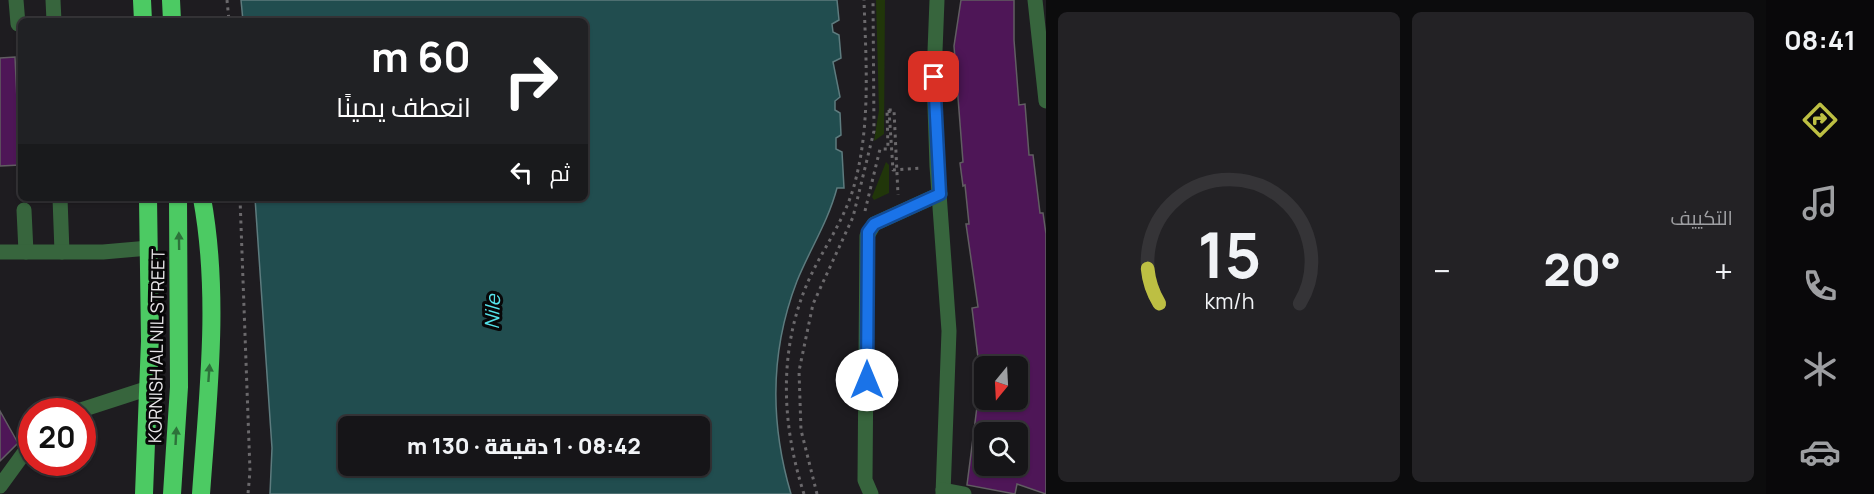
<!DOCTYPE html>
<html lang="ar">
<meta charset="utf-8">
<style>
:root{--surface:#161518;--page:#232225;--text:#f1f3f6;--muted:#9e9fa2;--line:#353437;--accent:#bdbf43}
body{margin:0;font-family:Manrope,Cairo,sans-serif;background:var(--page);color:var(--text);direction:rtl;height:100vh;display:flex;flex-direction:column;font-size:22px;white-space:nowrap}
*{box-sizing:border-box;margin:0}
p{font-size:20px;color:var(--muted)}
.icon{flex:none;width:33px;height:33px;fill:none;stroke:currentColor;stroke-width:2;stroke-linecap:round;stroke-linejoin:round}
.map{position:relative;flex:1;overflow:hidden;direction:ltr}
.drawer{display:flex;flex-direction:column;gap:12px;padding:12px;background:#0c0c0d;width:720px}
.drawer>*{flex:none}
.banner{position:absolute;left:18px;top:18px;width:570px;height:183px;border-radius:9px;box-shadow:0 2px 4px #0004,0 0 0 2px var(--line);direction:rtl;background:#202124;color:#fff;overflow:hidden}
.needle{width:39px;rotate:198deg}
.fabs{position:absolute;left:974px;top:356px;display:grid;gap:12px}
.fabs a{display:grid;place-items:center;width:54px;height:54px;border-radius:9px;background:var(--surface);box-shadow:0 2px 4px #0004,0 0 0 2px var(--line);font-size:30px}
.speed{position:absolute;left:18px;top:398px;display:flex;gap:12px;font-size:30px;font-weight:700;text-align:center}
.speed>*{display:grid;place-content:center;width:78px;height:78px;border-radius:50%;background:var(--surface);box-shadow:0 2px 4px #0004,0 0 0 2px var(--line);line-height:1}
.speed .limit{border:9px solid #d22;background:#fff;color:#111}
.pin{position:absolute;display:grid;place-items:center;width:51px;height:51px;color:#fff;margin:-26px;border-radius:12px;box-shadow:0 3px 9px #0006}
.me{position:absolute;width:66px;margin:-33px;rotate:0deg;stroke-linejoin:round;filter:drop-shadow(0 0 4px #0008)}
.turn{display:flex;align-items:center;gap:21px;height:126px;padding:0 18px;font-size:27px}
.turn .icon{width:78px;height:78px;stroke-width:2.5}
.turn b{display:block;font-size:42px;line-height:51px}
.then{display:flex;align-items:center;height:57px;padding:0 18px;background:#0003;gap:12px;font-size:22px}
.big{font-size:45px;font-weight:800;line-height:1.1}
.drawer .card{flex:1;display:flex;flex-direction:column;justify-content:center;gap:9px;min-width:0;padding:0 21px;border-radius:9px;background:var(--page)}
.drawer .dial{align-items:center;gap:0}
.dial svg{height:156px;overflow:visible;fill:none;stroke:var(--line);stroke-width:7;stroke-linecap:round;text-anchor:middle}
.dial text{fill:var(--text);stroke:none}
.heat{display:flex;justify-content:space-between;align-items:center;font-size:33px;direction:ltr}
.drawer .tiles{flex:1;display:grid;gap:12px;grid-template-columns:repeat(2,1fr)}
.trip{position:absolute;left:338px;top:416px;width:372px;height:60px;border-radius:9px;background:var(--surface);box-shadow:0 2px 4px #0004,0 0 0 2px var(--line);font-weight:800;line-height:60px;text-align:center;direction:rtl}
main{display:flex;flex:1;min-height:0}
.dock{display:flex;flex-direction:column;width:108px;justify-content:space-around;align-items:center;background:#09080a;color:var(--muted)}
.dock .icon{width:42px;height:42px}
.dock .selected{color:var(--accent)}
.dock b{font-size:27px;color:var(--text)}
.map>svg:first-child{display:block}
.green{fill:#21360a}
.water{fill:#214d4f;stroke:#5d7b7e;stroke-width:1.5;fill-rule:evenodd}
.building{fill:#4e1657;stroke:#615d62;stroke-width:1.5;fill-rule:evenodd}
.lines{fill:none;stroke-linecap:round;stroke-linejoin:round}
.path{stroke:#6b696c;stroke-width:3;stroke-dasharray:3 4.5;stroke-linecap:butt}
.minor{stroke:#37653d;stroke-width:15}
.highway{stroke:#4cca63;stroke-width:18}
.oneway{fill:#2d723a}
.route-casing{stroke:#114b97;stroke-width:15}
.route{stroke:#1a73e8;stroke-width:10}
.labels{text-anchor:middle;dominant-baseline:central;stroke-width:6;stroke-linejoin:round;paint-order:stroke}
.street-label{font-size:18px;fill:#e9e7ea;stroke:#080708}
.water-label{font-size:20px;font-style:italic;fill:#55e3ea;stroke:#080708}
</style>
<main>
<nav class="dock">
<b>08:41</b>
<svg class="icon selected" aria-label="directions" viewBox="0 0 24 24"><path d="M12 3l9 9-9 9-9-9zM9 14v-3h6M13 9l2 2-2 2"/></svg>
<svg class="icon" aria-label="music" viewBox="0 0 24 24"><path d="M9 18V5l10-2v13"/><circle cx="6" cy="18" r="3"/><circle cx="16" cy="16" r="3"/></svg>
<svg class="icon" aria-label="phone" viewBox="0 0 24 24"><path d="M5 4h4l2 5-3 2q2 4 5 5l2-3 5 2v4C11 20 4 13 5 4z"/></svg>
<svg class="icon" aria-label="climate" viewBox="0 0 24 24"><path d="M12 3v18M4 7l16 10M4 17L20 7"/></svg>
<svg class="icon" aria-label="car" viewBox="0 0 24 24"><path d="M5 17H2v-5l4-1 3-4h7l3 4 3 1v5h-3M9 17h6M6 11h13"/><circle cx="7" cy="17" r="2"/><circle cx="17" cy="17" r="2"/></svg>
</nav>
<section class="drawer">
<div class="tiles">
<div class="card"><p>التكييف</p>
<div class="heat"><a>−</a><b class="big">20°</b><a>+</a></div>
</div>
<div class="card dial"><svg viewBox="0 0 100 80">
<path d="M14 69A42 42 0 1 1 86 69"/>
<path d="M14 69A42 42 0 0 1 8 51" stroke="#bdbf43"/>
<text x="50" y="56" font-size="32" font-weight="700">15</text>
<text x="50" y="72" font-size="11">km/h</text>
</svg></div>
</div>
</section>
<div class="map">
<svg width="1046" height="494" viewBox="0 0 1046 494">
<rect width="100%" height="100%" fill="#1e1c20"/>
<g class="green">
<polygon points="876,0 885,0 884,134 874,141 879,110"/>
<polygon points="886,162 889,165 889,193 874,200 872,197"/>
</g>
<path class="water" d="M241,0H837L839,20L832,24L833,32L839,35L841,58L833,62L840,97L835,101V110L840,113L841,135L836,138V149L842,152L844,188H837C828,222 810,249 797,281C770,351 770,423 791,494H270L272,448L255,198H585V21H243ZM348,426H699V465H348Z"/>
<g class="building">
<path d="M961,0H1014V40L1019,105L1025,104L1029,155H1033L1040,213H1043L1046,234V494L1017,484L1015,494L967,485L978,399H1017V366H979L972,308L978,307L966,224H969L965,185L963,186L960,163L963,162L954,46ZM984,432H1017V465H984Z"/>
<polygon points="15,57 20,165 0,166 0,58"/>
<polygon points="0,411 18,443 0,461"/>
</g>
<g class="lines">
<g class="path">
<polyline points="227,0 229,21"/>
<polyline points="889,110 893,170 921,168"/>
<polyline points="240,198 250,471 248,494"/>
<polyline points="865,211 880,149 888,149 887,110 894,110 898,195"/>
<path d="M804,494C782,426 778,352 807,284C821,251 844,222 854,186C871,125 866,63 864,0"/>
<polyline points="817,494 801,430 799,371 813,304 853,217 874,131 873,0"/>
</g>
<g class="minor">
<polyline points="16,0 18,24"/>
<polyline points="53,0 54,21"/>
<polyline points="937,0 934,77 937,166 949,331 943,494"/>
<polyline points="1035,0 1046,101"/>
<polyline points="60,198 62,252"/>
<polyline points="24,210 26,252"/>
<polyline points="0,252 103,252 149,248"/>
<polyline points="78,411 149,388"/>
<polyline points="0,486 32,442"/>
<polyline points="943,490 964,494"/>
<polyline points="871,494 865,480 867,236 874,224 940,194"/>
</g>
<g class="highway">
<polyline points="142,0 143,21"/>
<polyline points="171,0 172,21"/>
<polyline points="144,494 150,341 148,198"/>
<polyline points="172,494 179,387 178,198"/>
<path d="M201,494C208,395 220,296 202,198"/>
</g>
</g>
<defs><path id="oneway-solid" d="M-6-.8H1V-3.2L6.5 0L1 3.2V.8H-6Z" transform="scale(1.5)"/></defs>
<g class="oneway">
<use href="#oneway-solid" transform="translate(179 241) rotate(-91)"/>
<use href="#oneway-solid" transform="translate(209 373) rotate(-86)"/>
<use href="#oneway-solid" transform="translate(176 436) rotate(-87)"/>
</g>
<g class="lines">
<defs>
<polyline id="route" points="867,380 868,232 874,224 940,194 934,77"/>
</defs>
<use href="#route" class="route-casing"/>
<use href="#route" class="route"/>
</g>
<g class="labels">
<g class="street-label">
<text transform="translate(156 346) rotate(-89)">KORNISH AL NIL STREET</text>
</g>
<g class="water-label">
<text transform="translate(492 312) rotate(-88)">Nile</text>
</g>
</g>
</svg>
<div class="fabs">
<a><svg class="needle" viewBox="-14 -14 28 28"><path d="M0-13l5 13h-10z" fill="#e53935"/><path d="M0 13l5-13h-10z" fill="#9e9fa2"/></svg></a>
<a><svg class="icon" aria-label="search" viewBox="0 0 24 24"><circle cx="10" cy="10" r="6"/><path d="M15 15l6 6"/></svg></a>
</div>
<div class="speed"><div class="limit">20</div></div>
<div class="pin" style="left:934px;top:77px;background:#d93025"><svg class="icon" aria-label="arrive" viewBox="0 0 24 24"><path d="M6 21V4h12l-3 4 3 4H6"/></svg></div>
<svg class="me" style="left:867px;top:380px" viewBox="-20 -20 40 40"><circle r="19" fill="#fff"/><path d="M0-13L10 11 0 6-10 11z" fill="#1a73e8"/></svg>
<div class="trip">08:42 · 1 دقيقة · 130 m</div>
<div class="banner">
<div class="turn"><svg class="icon" aria-label="right" viewBox="0 0 24 24"><path d="M7 20v-9h11M14 6l5 5-5 5"/></svg><div><b>60 m</b>انعطف يمينًا</div></div>
<div class="then">ثم<svg class="icon" aria-label="left" viewBox="0 0 24 24"><path d="M17 20v-9H6M10 6l-5 5 5 5"/></svg></div>
</div>
</div>
</main>
